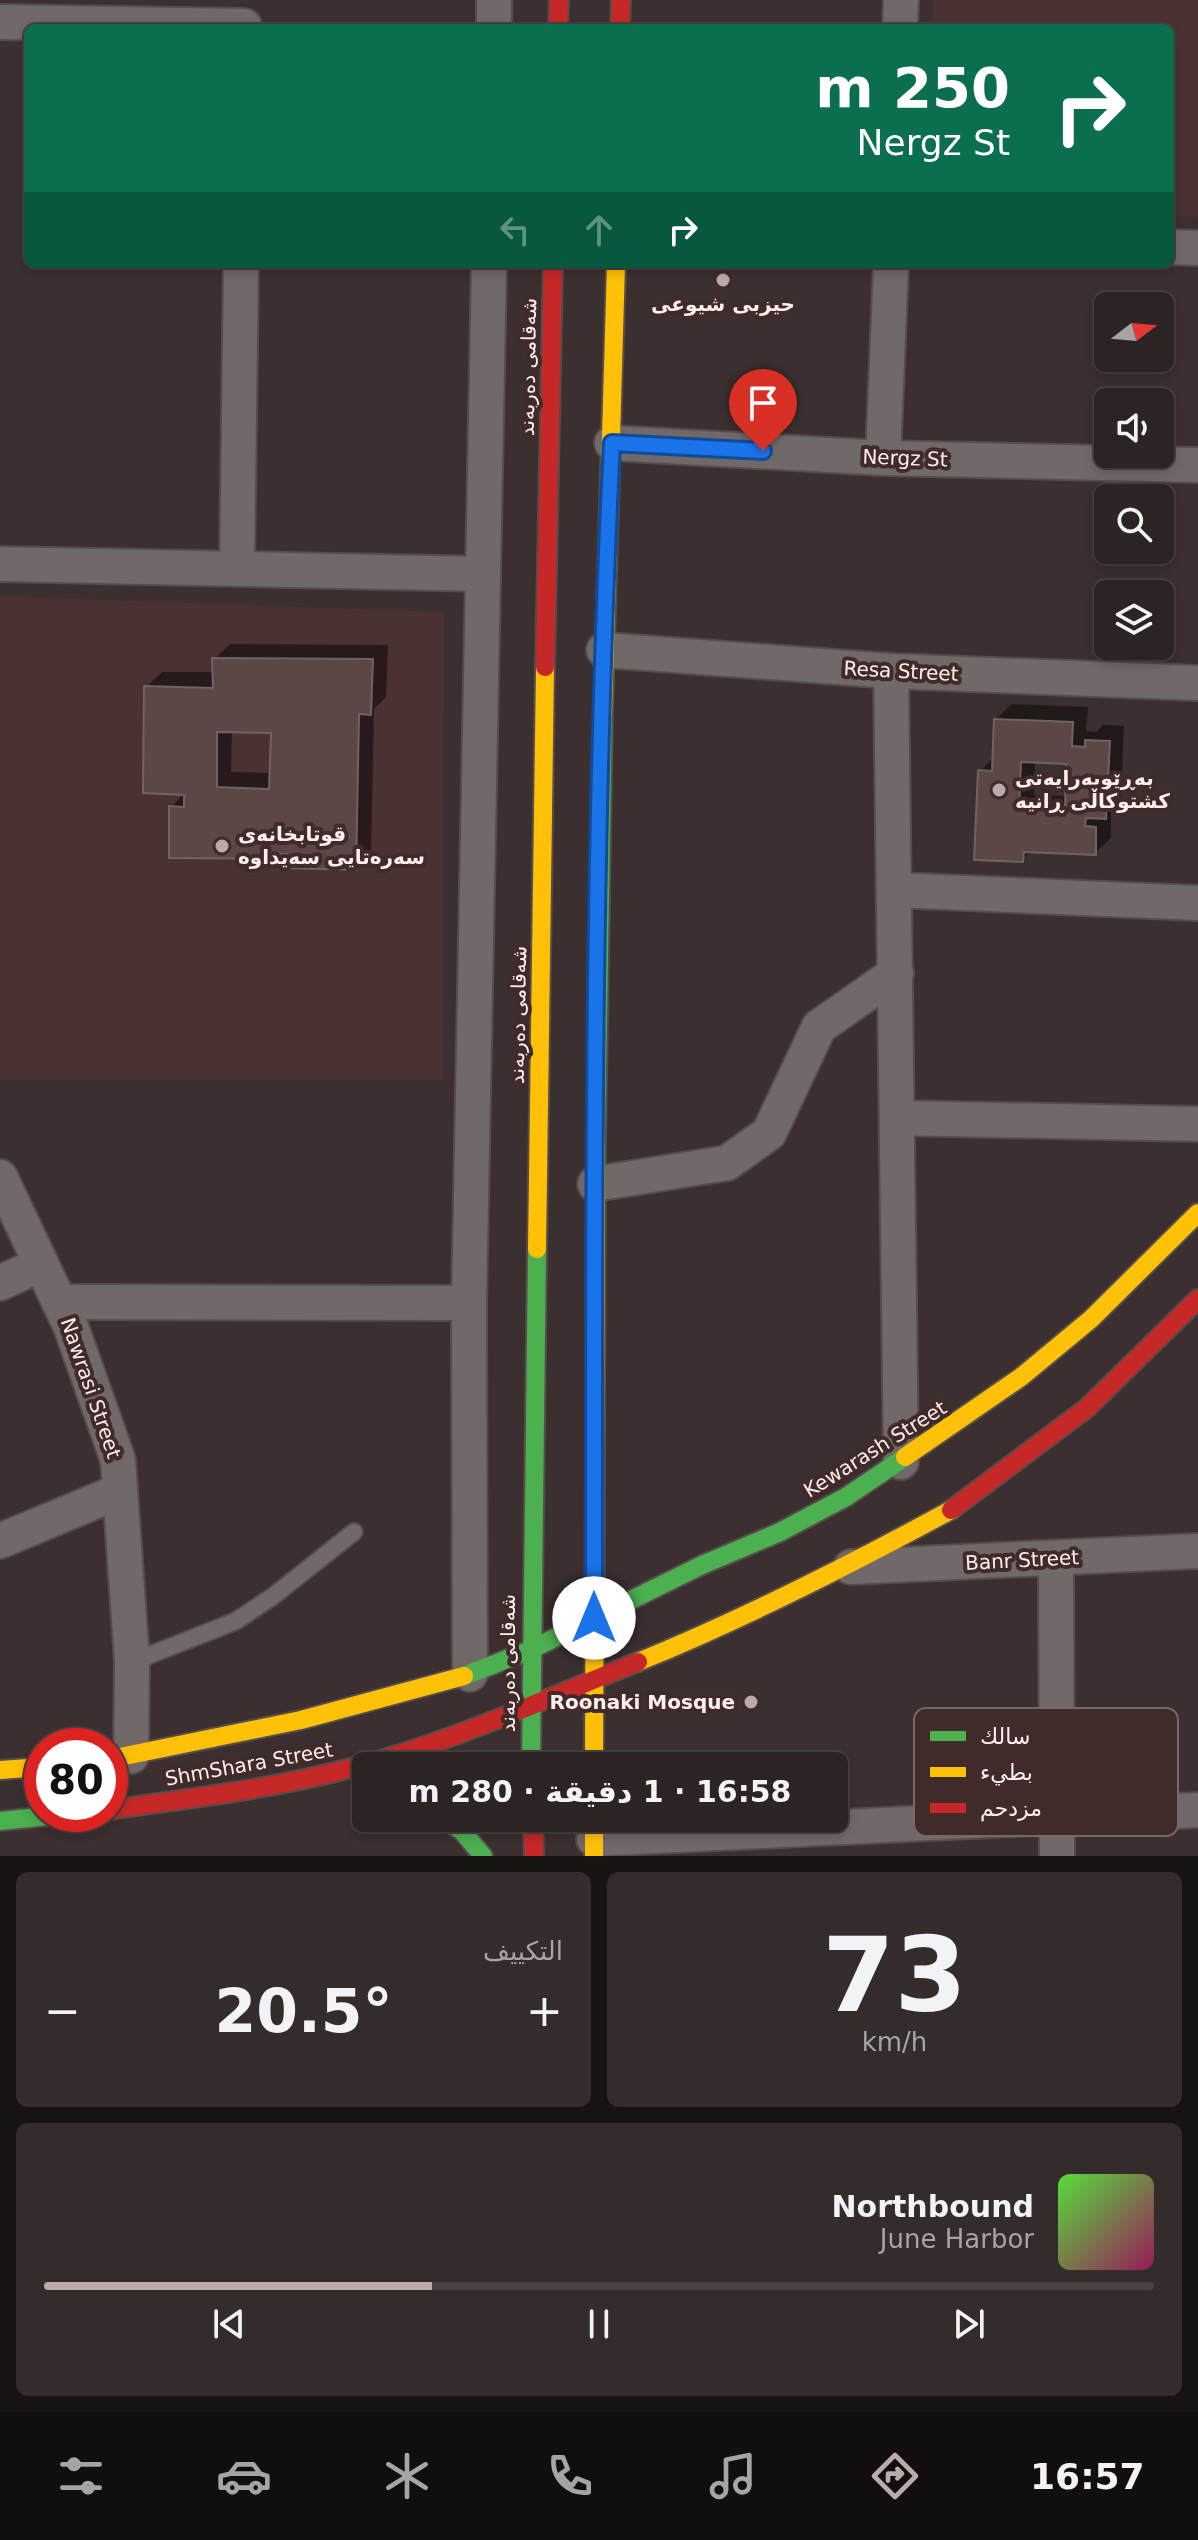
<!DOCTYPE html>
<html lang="ar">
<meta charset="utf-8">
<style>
:root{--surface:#2c2323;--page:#342b2b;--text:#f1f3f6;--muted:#a6a4a6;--line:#484041;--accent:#b9acab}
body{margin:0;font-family:"DejaVu Sans",Cairo,sans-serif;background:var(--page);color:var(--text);direction:rtl;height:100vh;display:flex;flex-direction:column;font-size:30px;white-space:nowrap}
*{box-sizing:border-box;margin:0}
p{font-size:26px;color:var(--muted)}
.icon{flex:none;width:44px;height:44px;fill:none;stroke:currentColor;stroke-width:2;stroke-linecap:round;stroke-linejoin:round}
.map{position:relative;height:1856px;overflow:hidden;direction:ltr}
.details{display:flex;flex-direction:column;gap:16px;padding:16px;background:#181313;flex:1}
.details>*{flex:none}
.top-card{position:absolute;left:24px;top:24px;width:1150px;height:244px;border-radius:12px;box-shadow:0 4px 12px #0003,0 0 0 2px var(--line);direction:rtl;background:#0b6e4f;color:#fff;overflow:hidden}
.needle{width:52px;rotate:74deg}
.controls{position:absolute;left:1094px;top:292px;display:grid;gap:16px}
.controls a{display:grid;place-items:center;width:80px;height:80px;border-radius:12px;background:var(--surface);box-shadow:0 4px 12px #0003,0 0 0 2px var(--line);font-size:40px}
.speed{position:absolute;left:24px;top:1728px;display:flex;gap:16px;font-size:40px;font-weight:700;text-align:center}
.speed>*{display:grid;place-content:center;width:104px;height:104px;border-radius:50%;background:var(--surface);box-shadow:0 4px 12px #0003,0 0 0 2px var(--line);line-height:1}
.speed .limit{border:12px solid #d22;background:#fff;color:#111}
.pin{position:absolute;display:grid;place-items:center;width:68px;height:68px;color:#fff;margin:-82px -34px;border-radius:50% 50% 50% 0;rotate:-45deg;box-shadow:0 0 8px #0007}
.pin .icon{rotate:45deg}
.me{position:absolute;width:88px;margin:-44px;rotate:0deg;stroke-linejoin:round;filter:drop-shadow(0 0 6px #0008)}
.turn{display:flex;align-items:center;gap:28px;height:168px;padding:0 32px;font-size:36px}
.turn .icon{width:104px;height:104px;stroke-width:2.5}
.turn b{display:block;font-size:56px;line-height:68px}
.lanes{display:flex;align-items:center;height:76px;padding:0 32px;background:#0003;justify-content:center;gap:40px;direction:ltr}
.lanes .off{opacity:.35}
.big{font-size:60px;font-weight:600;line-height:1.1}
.details .widget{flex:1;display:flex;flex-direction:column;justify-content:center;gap:12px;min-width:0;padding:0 28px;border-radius:12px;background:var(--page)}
.details .dial{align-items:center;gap:0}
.dial b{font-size:104px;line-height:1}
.song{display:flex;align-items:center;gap:24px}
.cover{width:96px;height:96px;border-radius:12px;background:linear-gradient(135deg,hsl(110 70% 55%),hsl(330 70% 35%))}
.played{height:8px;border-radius:4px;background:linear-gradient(90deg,var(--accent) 35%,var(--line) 35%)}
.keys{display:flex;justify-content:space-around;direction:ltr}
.heat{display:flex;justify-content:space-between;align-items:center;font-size:44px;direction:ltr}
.details .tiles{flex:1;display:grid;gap:16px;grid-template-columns:1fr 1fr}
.widget:last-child{grid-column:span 2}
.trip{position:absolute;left:352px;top:1752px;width:496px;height:80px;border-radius:12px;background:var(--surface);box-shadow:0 4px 12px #0003,0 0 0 2px var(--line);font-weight:600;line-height:80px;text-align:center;direction:rtl}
.tab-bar{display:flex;height:128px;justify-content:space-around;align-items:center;background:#120e0e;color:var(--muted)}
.tab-bar .icon{width:56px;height:56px}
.tab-bar .current{color:var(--accent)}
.tab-bar b{font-size:36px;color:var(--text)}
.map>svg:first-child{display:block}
.built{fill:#4b3131}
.shadow{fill:#0007;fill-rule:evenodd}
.building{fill:#5d4646;stroke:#6e6464;stroke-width:2;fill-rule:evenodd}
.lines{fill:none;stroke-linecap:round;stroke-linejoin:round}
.lane-casing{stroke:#564c4c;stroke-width:20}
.street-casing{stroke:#564c4c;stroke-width:38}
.fast-casing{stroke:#564c4c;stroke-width:22}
.slow-casing{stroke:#564c4c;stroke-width:22}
.jam-casing{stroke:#564c4c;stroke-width:22}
.lane{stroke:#716868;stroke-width:16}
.street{stroke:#716868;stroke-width:34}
.fast{stroke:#4caf50;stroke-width:18}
.slow{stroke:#ffc107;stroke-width:18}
.jam{stroke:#c62828;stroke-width:18}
.route-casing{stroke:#114b97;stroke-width:20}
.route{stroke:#1a73e8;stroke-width:14}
.poi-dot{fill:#b9acab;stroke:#402b2a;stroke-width:3}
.labels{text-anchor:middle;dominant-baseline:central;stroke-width:8;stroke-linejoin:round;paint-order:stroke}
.poi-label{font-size:20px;font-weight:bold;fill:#fdefee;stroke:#402b2a;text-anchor:start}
.street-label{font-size:20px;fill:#fdefee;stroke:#402b2a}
.key{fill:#402b2a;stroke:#796665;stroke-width:2}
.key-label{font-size:22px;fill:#fdefee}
</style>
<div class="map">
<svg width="1198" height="1856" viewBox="0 0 1198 1856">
<rect width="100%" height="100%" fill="#3b2f2f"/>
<g class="built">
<polygon points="933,0 1198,0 1198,217 1170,216 1170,28 932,28"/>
<polygon points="0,596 444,612 443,1080 0,1080"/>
</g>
<g class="shadow">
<path d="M230,644L388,645L386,697L374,709L371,852L355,868L289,852H279L274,857L171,807L185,793L146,687L162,672H215L214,659ZM232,730L273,731L272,773L231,772Z"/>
<path d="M1012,704L1088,707L1086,731L1096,732L1103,725L1124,726L1121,801L1111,811V838L1095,853L1032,850L1022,860L980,771L994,757L996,719ZM1035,761L1068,762L1067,796L1034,795Z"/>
</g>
<g class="building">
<path d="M212,658L373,659L371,715L359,714L356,870L287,868V854H275V859L169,858V806L184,807V795L143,793L144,686L213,688ZM217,732L271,733L269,789L217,787Z"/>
<path d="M994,719L1073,722L1072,746L1085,747V740L1110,741L1106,819L1086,818L1085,826L1096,827V855L1024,852L1023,862L974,860L978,770L992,771ZM1021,762L1066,764L1065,811L1019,810Z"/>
</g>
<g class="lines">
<defs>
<polyline id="lane" points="132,1662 236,1621 272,1597 354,1532"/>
<g id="street">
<polyline points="0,22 244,26"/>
<polyline points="494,28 494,0"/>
<polyline points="900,28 901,0"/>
<polyline points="1170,247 1198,248"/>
<polyline points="612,443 883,458 1198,465"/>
<polyline points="883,458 891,264"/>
<polyline points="0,564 483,574"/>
<polyline points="237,569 241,264"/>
<polyline points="604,650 891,671 1198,683"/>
<polyline points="891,671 901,1462"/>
<polyline points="894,890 1198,903"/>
<polyline points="898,1118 1198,1124"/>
<polyline points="0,1177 71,1327 118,1460 132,1662 131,1756"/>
<polyline points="595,1184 727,1163 769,1133 819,1027 896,973"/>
<polyline points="0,1283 41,1264"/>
<polyline points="59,1302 469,1303"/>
<polyline points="0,1541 120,1491"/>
<polyline points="1056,1558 1057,1856"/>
<polyline points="851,1567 1198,1551"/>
<polyline points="470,1674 469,1303 489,264"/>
<polyline points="594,1839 1198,1810"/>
</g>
<g id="fast">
<polyline points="596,1140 603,713"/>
<polyline points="464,1676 528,1651 702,1565 780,1532 846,1497 905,1457"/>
<polyline points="531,1766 537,1249"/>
<polyline points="442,1818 462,1831 483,1856"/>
<polyline points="0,1821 67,1814"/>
</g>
<g id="slow">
<polyline points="603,713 616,264"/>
<polyline points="537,1249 545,667"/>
<polyline points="905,1457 1021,1377 1091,1319 1198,1213"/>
<path d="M638,1662C746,1618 848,1566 951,1510"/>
<polyline points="110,1759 301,1720 464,1676"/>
<polyline points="594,1766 596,1140"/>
<polyline points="0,1770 42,1767"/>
<polyline points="594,1818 594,1856"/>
</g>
<g id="jam">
<polyline points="558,28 559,0"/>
<polyline points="620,28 621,0"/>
<polyline points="545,667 553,264"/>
<polyline points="951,1510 1087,1408 1198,1299"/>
<path d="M110,1810C191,1798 272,1789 351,1768C450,1743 544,1699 638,1662"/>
<polyline points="533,1818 534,1856"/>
</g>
</defs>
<use href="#lane" class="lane-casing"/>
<use href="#street" class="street-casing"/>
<use href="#fast" class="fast-casing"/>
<use href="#slow" class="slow-casing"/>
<use href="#jam" class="jam-casing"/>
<use href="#lane" class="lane"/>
<use href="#street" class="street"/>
<use href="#fast" class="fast"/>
<use href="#slow" class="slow"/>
<use href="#jam" class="jam"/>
</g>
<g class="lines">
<defs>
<path id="route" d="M594,1618C594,1227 592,834 612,443L763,451"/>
</defs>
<use href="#route" class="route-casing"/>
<use href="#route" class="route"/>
</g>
<g class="poi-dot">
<circle cx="723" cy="280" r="8"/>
<circle cx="999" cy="790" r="8"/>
<circle cx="222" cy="846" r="8"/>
<circle cx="751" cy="1702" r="8"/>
</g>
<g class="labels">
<g class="poi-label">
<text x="723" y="304" text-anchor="middle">حیزبی شیوعی</text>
<text x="1015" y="778">بەڕێوبەرایەتی<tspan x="1015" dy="23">کشتوکاڵی ڕانیە</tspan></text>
<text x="238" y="834">قوتابخانەی<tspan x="238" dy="23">سەرەتایی سەیداوە</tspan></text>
<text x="735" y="1702" text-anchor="end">Roonaki Mosque</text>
</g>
<g class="street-label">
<text transform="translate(528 367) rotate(-89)">شەقامی دەربەند</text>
<text transform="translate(905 458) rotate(2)">Nergz St</text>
<text transform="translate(901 671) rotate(3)">Resa Street</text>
<text transform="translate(518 1015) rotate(-89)">شەقامی دەربەند</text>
<text transform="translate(91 1388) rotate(71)">Nawrasi Street</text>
<text transform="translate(875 1449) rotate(-32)">Kewarash Street</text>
<text transform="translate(1022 1560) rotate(-3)">Banr Street</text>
<text transform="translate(508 1663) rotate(-90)">شەقامی دەربەند</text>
<text transform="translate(249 1764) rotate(-10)">ShmShara Street</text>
</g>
</g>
<rect x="914" y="1708" width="264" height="128" rx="12" class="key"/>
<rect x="930" y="1731" width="36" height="10" fill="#4caf50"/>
<rect x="930" y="1767" width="36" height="10" fill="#ffc107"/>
<rect x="930" y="1803" width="36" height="10" fill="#c62828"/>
<g class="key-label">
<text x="980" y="1744">سالك</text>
<text x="980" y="1780">بطيء</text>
<text x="980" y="1816">مزدحم</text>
</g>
</svg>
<div class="controls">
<a><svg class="needle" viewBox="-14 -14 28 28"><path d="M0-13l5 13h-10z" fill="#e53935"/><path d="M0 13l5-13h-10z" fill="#a6a4a6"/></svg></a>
<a><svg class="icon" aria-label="sound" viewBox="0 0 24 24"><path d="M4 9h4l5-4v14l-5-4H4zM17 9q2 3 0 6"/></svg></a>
<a><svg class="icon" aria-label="search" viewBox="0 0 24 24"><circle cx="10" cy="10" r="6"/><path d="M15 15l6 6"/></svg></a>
<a><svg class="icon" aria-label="layers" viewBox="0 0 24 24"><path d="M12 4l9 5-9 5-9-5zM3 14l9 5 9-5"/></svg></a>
</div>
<div class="speed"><div class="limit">80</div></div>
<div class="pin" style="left:763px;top:451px;background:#d93025"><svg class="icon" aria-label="arrive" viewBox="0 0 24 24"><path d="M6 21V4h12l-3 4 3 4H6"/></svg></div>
<svg class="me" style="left:594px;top:1618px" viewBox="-20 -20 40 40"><circle r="19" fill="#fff"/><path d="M0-13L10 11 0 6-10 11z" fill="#1a73e8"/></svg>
<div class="trip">16:58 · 1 دقيقة · 280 m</div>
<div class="top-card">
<div class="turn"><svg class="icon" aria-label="right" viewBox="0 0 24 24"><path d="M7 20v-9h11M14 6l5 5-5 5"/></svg><div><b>250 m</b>Nergz St</div></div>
<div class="lanes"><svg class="icon off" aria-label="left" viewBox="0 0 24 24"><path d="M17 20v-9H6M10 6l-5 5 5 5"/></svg><svg class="icon off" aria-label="ahead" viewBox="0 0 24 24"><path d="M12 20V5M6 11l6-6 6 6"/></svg><svg class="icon" aria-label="right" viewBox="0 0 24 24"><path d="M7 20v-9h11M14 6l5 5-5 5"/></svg></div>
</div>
</div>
<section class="details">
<div class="tiles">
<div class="widget dial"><b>73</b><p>km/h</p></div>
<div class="widget"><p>التكييف</p>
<div class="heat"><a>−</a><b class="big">20.5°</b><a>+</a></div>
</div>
<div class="widget">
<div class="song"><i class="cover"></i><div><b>Northbound</b><p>June Harbor</p></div></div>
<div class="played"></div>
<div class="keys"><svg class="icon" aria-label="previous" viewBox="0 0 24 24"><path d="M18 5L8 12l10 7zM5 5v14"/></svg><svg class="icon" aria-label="pause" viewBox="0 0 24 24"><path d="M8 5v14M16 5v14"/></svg><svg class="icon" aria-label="next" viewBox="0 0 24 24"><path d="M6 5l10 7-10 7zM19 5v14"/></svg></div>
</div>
</div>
</section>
<nav class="tab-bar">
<b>16:57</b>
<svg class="icon current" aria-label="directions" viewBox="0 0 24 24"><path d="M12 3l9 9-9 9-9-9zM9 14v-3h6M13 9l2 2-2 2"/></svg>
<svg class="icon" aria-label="music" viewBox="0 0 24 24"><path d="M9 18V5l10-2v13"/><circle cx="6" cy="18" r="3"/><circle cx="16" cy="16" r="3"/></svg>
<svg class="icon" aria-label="phone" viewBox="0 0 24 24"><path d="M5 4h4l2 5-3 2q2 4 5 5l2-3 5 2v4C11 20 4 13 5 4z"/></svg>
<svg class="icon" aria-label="climate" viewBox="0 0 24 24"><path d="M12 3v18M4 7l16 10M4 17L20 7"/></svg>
<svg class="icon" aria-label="car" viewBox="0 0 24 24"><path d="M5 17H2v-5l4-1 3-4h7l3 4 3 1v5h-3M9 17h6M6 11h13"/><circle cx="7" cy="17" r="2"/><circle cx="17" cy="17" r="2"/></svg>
<svg class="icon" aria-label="filters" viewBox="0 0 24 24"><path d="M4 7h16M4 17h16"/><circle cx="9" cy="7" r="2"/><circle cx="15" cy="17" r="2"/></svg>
</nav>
